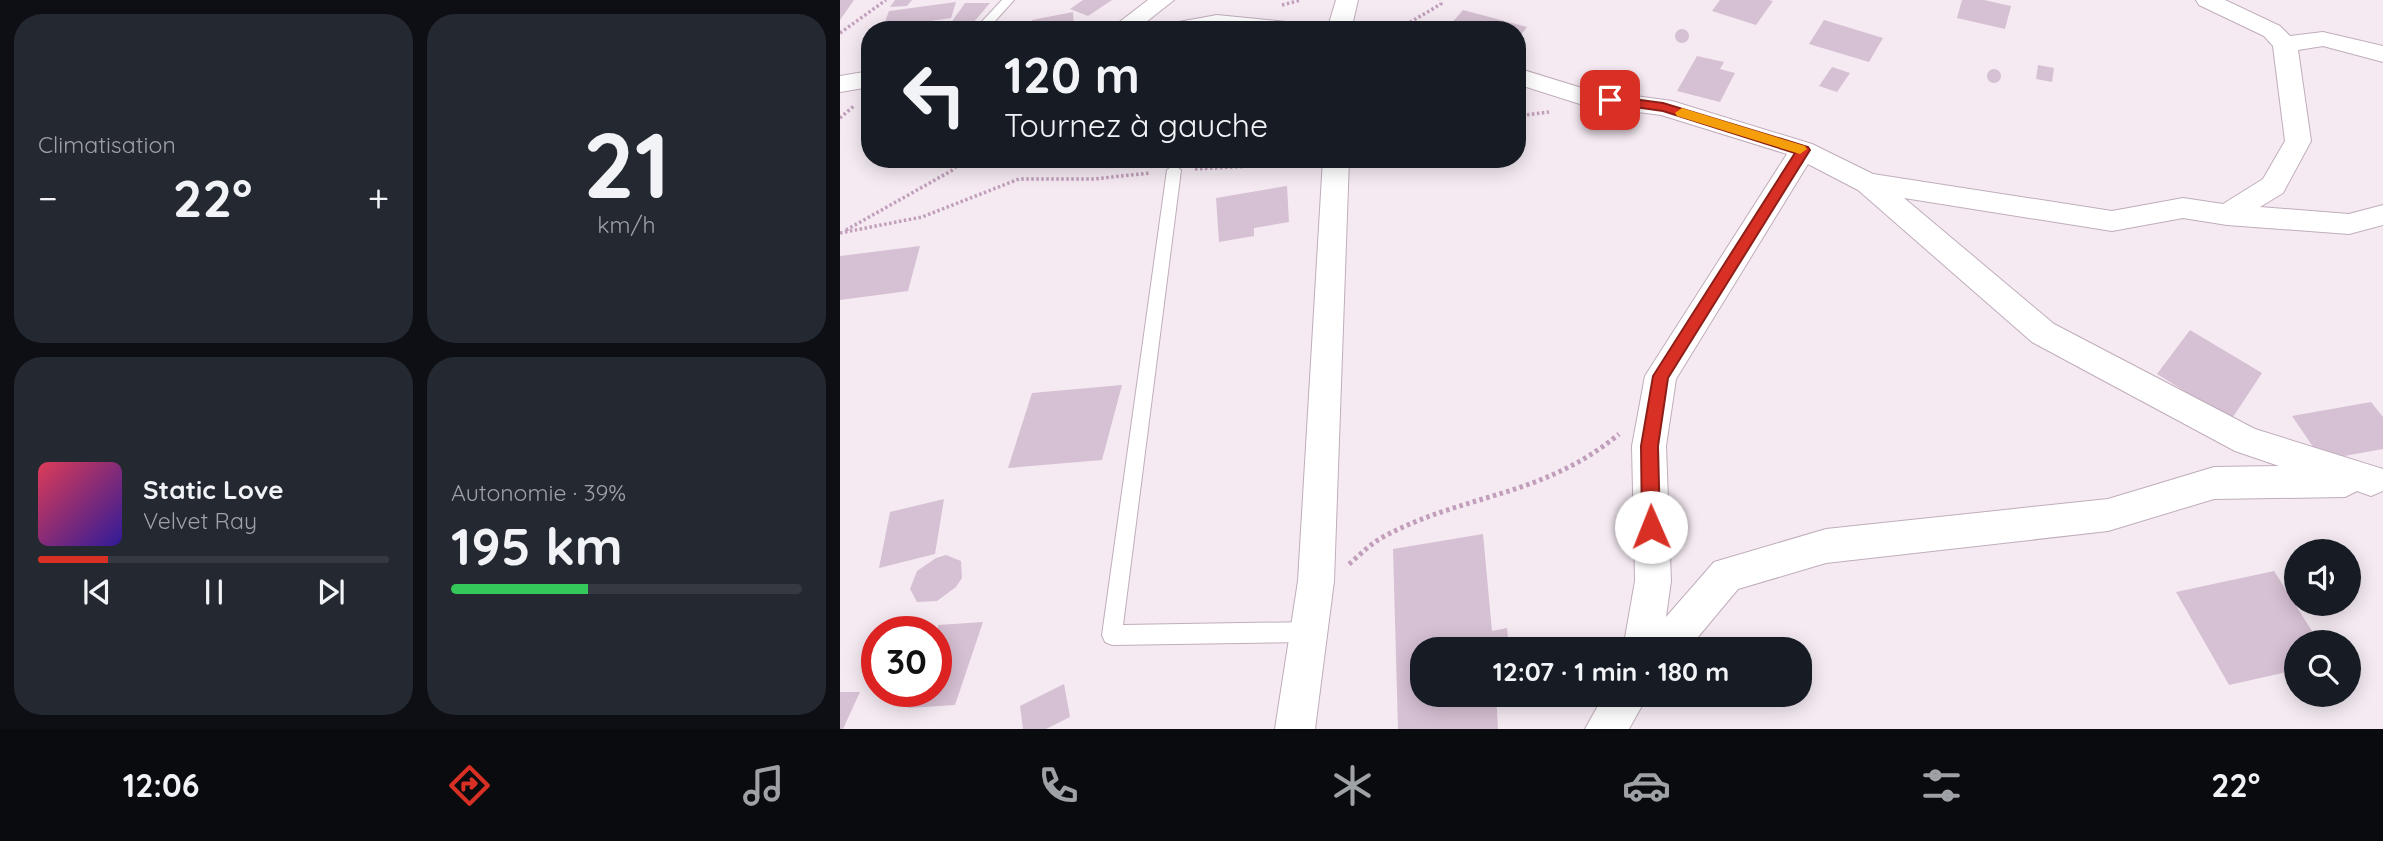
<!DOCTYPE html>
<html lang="fr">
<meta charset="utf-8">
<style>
:root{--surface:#171b24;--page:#242831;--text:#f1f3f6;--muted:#9ea1a6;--line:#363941;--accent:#d93025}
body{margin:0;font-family:Quicksand,sans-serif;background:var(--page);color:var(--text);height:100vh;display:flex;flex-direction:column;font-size:26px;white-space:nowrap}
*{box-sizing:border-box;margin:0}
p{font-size:23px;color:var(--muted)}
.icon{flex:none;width:38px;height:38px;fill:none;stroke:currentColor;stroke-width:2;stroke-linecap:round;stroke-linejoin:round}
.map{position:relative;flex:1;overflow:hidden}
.drawer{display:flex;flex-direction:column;gap:14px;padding:14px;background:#0d0f14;width:840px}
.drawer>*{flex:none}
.top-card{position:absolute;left:21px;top:21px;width:665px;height:147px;border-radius:28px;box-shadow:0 4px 18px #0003;background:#171b24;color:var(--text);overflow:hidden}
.buttons{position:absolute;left:1444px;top:539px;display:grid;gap:14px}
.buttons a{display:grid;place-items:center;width:77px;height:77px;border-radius:50%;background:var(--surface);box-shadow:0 4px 18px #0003;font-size:35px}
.speed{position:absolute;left:21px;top:616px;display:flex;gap:14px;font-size:35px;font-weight:700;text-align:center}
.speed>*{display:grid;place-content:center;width:91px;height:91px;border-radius:50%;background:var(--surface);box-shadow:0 4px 18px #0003;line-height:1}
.speed .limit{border:10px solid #d22;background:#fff;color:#111}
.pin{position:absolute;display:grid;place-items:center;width:60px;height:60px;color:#fff;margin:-30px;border-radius:14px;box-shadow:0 4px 10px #0006}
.me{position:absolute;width:77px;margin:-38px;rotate:359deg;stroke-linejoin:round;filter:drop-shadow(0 0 5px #0008)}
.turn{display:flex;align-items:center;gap:24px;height:147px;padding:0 28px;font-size:32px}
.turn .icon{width:91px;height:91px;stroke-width:2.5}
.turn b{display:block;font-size:49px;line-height:60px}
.big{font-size:52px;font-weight:700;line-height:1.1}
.drawer .tile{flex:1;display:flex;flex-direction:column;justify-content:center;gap:10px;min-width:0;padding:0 24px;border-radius:28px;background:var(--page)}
.drawer .dial{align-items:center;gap:0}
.dial b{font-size:91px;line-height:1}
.song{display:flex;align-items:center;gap:21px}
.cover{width:84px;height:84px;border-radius:10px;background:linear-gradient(135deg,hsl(350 70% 55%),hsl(250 70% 35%))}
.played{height:7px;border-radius:4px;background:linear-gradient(90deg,var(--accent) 20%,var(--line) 20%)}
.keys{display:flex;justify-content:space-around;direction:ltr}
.heat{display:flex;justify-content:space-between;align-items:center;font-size:38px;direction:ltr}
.charge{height:10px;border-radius:5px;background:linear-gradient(90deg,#34c759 39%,var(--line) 0)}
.drawer .tiles{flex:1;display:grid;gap:14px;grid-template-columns:repeat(2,1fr)}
.trip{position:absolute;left:570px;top:637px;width:402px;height:70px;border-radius:28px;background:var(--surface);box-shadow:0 4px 18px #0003;font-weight:700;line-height:70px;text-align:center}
.tab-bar{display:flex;height:112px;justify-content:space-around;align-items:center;background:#090b0e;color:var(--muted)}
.tab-bar .icon{width:49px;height:49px}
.tab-bar .active{color:var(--accent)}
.tab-bar b{font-size:32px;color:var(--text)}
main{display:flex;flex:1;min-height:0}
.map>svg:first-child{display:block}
.building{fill:#d6c0d3}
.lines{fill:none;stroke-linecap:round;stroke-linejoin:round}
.lane-casing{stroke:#c0adbc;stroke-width:2}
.street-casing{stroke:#c0adbc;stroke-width:2}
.path-far1{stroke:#c19fbb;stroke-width:3.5;stroke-dasharray:2.5 2.5;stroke-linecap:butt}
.path{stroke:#c19fbb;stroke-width:5;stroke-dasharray:3.5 3.5;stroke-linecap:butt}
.lane{fill:#fff;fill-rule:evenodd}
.street{fill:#fff;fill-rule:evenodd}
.route{fill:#d93025;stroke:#8d1f18;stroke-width:2}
.slow{fill:#f59e0b}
</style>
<main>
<section class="drawer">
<div class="tiles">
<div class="tile"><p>Climatisation</p>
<div class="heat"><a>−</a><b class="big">22°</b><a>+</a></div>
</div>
<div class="tile dial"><b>21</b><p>km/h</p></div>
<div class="tile">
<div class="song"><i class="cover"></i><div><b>Static Love</b><p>Velvet Ray</p></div></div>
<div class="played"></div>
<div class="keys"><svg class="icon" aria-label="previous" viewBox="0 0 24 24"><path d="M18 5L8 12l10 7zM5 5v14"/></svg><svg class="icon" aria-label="pause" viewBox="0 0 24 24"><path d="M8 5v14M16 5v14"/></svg><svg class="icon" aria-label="next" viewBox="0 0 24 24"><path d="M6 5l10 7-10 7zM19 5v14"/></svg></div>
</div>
<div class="tile"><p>Autonomie · 39%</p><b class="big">195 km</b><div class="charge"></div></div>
</div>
</section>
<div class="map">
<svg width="1543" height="729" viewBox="0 0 1543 729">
<rect width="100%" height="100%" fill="#f5eaf2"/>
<g class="building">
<polygon points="0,0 14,0 0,20"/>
<polygon points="55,0 72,0 67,6 50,7"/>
<polygon points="243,0 272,0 248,16 230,9"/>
<polygon points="880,0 929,0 933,1 916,25 872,11"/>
<polygon points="1122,0 1144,0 1171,6 1165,29 1117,18"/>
<polygon points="116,2 111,18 78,23 75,30 42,30 49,11"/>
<polygon points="125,3 150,3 127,30 106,30"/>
<polygon points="623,10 687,27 677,40 677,30 622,30 609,26"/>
<polygon points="233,12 234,30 193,30 192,20"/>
<polygon points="984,20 1043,38 1029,62 969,44"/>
<circle cx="842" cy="36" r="7"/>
<polygon points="857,56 884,62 880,69 895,73 880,102 837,91"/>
<polygon points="1198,65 1214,68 1212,82 1196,79"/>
<polygon points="992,67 1010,73 997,92 979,86"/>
<circle cx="1154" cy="76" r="7"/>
<polygon points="447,186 449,222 414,228 414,236 379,242 376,198"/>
<polygon points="80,246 68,291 0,300 0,256"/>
<polygon points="1350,330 1422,373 1391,420 1317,374"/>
<polygon points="282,385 262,460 168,468 192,393"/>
<polygon points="1531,402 1543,417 1543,449 1482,460 1452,416"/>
<polygon points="104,499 95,554 39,568 50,512"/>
<polygon points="643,534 652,631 667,628 669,649 583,649 583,695 656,695 658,729 558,729 553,549"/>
<polygon points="106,555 121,561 122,578 116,587 97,601 77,602 70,589 77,571 96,558"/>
<polygon points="1434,571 1479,642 1456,642 1456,670 1389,685 1336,592"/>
<polygon points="143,622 115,705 68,708 74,691 96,691 98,625"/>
<polygon points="224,684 230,717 206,729 183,729 180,706"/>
<polygon points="0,692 20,692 3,729 0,729"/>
</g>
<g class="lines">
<defs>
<g id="lane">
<polygon points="162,0 174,0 147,30 134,30"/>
<polygon points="334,165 341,170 283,625 469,622 476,625 479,632 476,639 469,642 272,645 265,642 262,635 327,170"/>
</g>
<g id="street">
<polygon points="308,0 334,0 296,30 269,30"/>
<polygon points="496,0 518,0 511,30 487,30"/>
<path d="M1356,0H1385L1440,26L1450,36L1483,32L1543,46V62L1483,46L1458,50L1471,141L1443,193L1420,207L1509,214L1543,205V225L1509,234L1387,225L1343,218L1272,231L1064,198L1214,324L1415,429L1543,469V491L1531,496L1517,491L1505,497L1374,499L1268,531L986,563L898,589L848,649H783L795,581L792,446L805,376L947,154L821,115L743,105L677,84V68L745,89L832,101L972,144L1033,174L1272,211L1343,198L1383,204L1423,179L1445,141L1433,46L1424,36L1359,5ZM968,164L1018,190L1192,342L1395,451L1439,466L1374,467L1268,499L986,529L874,562L826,617L831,581L826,446L836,379Z"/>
<polygon points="377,15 456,23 464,25 467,30 319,30 322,25"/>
<polygon points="30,71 30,87 0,92 0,76"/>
<polygon points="483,159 509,159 494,581 475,729 435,729 458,581"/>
<polygon points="764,695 808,695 789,729 745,729"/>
</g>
</defs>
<use href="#lane" class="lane-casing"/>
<use href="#street" class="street-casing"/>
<g class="path-far1">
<polyline points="442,5 461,0"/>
<polyline points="557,30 601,4 600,0"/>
<polyline points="0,33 46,0"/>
<polyline points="677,116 709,112"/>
<polyline points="0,118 15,105"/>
<polyline points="355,169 412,166 444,159"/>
<polyline points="6,230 111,171 125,159"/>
<polyline points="0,233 82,217 179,179 253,179 311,173"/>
</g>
<path class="path" d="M509,564C520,555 530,544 543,537C624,493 702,498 779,434"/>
<use href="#lane" class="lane"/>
<use href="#street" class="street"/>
</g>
<polygon class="route" points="770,96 823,103 968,147 970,150 828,378 818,446 820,527 818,533 811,535 805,533 802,527 801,446 813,376 955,153 823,111 765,103 765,97"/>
<polygon class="slow" points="842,108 965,146 967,149 960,154 837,116 835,113"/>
</svg>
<div class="buttons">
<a><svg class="icon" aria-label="sound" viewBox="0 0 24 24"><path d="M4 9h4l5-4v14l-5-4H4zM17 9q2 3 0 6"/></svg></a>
<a><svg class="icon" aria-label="search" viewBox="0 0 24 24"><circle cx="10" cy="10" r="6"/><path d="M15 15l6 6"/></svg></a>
</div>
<div class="speed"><div class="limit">30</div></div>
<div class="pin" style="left:770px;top:100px;background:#d93025"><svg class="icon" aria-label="arrive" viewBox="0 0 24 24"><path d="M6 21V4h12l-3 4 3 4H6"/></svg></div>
<svg class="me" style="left:811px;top:527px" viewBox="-20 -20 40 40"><circle r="19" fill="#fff"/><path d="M0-13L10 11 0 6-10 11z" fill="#d93025"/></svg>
<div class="trip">12:07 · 1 min · 180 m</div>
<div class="top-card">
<div class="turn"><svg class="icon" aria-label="left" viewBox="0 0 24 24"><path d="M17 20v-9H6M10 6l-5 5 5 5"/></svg><div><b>120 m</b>Tournez à gauche</div></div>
</div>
</div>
</main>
<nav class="tab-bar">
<b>12:06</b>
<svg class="icon active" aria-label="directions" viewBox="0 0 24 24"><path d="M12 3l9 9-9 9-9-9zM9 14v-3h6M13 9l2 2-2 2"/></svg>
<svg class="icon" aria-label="music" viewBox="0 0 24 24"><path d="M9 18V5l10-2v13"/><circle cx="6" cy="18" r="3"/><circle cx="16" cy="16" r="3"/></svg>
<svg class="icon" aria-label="phone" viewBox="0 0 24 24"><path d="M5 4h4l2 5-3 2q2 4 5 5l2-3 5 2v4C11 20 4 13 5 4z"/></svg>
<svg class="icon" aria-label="climate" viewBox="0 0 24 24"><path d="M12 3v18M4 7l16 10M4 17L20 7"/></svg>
<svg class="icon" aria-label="car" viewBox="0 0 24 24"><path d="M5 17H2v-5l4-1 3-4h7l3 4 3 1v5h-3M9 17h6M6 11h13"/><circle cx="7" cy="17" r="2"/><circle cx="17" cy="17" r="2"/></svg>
<svg class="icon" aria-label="filters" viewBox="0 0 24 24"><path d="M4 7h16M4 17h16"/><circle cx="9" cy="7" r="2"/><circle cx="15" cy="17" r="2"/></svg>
<b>22°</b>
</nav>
